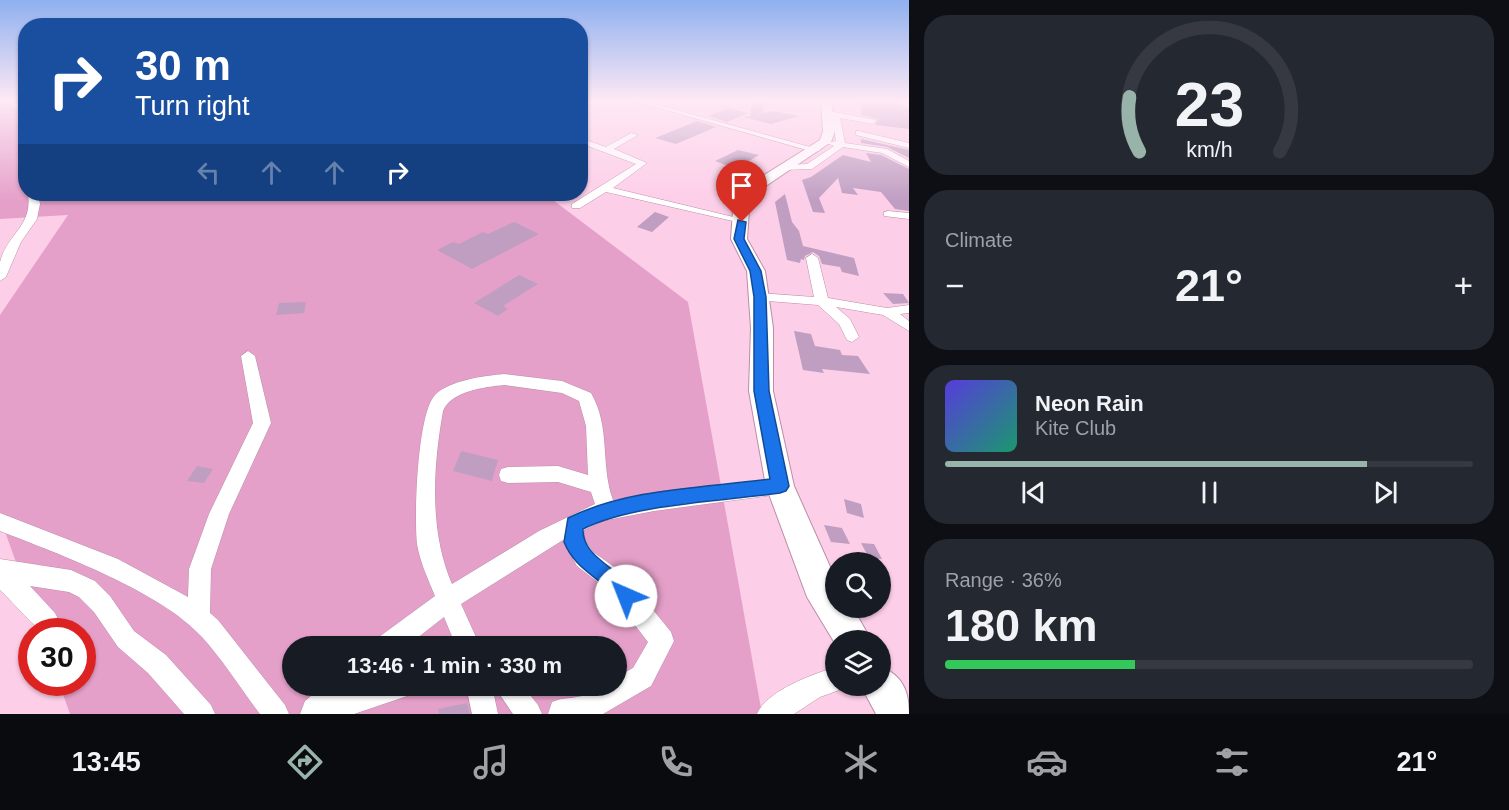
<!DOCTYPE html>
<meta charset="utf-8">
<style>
:root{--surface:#171b24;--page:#242831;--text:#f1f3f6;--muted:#9ea1a6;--line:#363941;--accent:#98b3aa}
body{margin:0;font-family:Helvetica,sans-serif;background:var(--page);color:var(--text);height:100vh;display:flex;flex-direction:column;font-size:22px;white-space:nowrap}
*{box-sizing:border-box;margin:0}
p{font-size:20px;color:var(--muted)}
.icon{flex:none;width:33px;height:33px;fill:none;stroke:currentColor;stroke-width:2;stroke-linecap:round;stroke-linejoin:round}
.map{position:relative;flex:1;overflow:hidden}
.panel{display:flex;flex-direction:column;gap:15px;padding:15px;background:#0d0f14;width:600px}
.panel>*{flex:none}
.hud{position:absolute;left:18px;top:18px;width:570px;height:183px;border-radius:24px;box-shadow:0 2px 4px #0004;background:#1a4fa0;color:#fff;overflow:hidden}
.tools{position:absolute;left:825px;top:552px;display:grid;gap:12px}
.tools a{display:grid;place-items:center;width:66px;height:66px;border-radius:50%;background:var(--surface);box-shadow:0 2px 4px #0004;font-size:30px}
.speed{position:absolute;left:18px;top:618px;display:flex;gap:12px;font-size:30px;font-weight:700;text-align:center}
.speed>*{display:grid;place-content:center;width:78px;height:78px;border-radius:50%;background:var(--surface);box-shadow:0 2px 4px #0004;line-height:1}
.speed .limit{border:9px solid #d22;background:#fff;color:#111}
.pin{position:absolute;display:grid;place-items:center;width:51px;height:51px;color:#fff;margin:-62px -26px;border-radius:50% 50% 50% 0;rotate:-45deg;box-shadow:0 0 6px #0007}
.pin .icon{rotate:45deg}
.me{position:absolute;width:66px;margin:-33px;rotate:316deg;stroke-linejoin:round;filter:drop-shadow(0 0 4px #0008)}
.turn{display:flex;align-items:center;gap:21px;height:126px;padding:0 18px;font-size:27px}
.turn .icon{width:78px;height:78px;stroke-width:2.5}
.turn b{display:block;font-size:42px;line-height:51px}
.lanes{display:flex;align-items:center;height:57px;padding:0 18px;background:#0003;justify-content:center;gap:30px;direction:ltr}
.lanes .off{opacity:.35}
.big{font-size:45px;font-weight:600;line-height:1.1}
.panel .tile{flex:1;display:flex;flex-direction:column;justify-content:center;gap:9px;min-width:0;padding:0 21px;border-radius:24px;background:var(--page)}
.panel .dial{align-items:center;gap:0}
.dial svg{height:156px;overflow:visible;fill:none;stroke:var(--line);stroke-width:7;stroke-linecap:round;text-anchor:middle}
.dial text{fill:var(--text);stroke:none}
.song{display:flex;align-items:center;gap:18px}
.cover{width:72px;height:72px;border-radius:9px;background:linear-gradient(135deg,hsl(250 70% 55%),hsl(160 70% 35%))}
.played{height:6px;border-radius:3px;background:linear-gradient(90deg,var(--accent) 80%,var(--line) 80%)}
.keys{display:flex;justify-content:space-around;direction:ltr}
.heat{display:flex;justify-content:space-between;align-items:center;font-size:33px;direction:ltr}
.charge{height:9px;border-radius:4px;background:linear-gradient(90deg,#34c759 36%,var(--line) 0)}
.trip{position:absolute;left:282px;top:636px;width:345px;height:60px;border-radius:30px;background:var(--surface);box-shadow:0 2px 4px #0004;font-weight:600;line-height:60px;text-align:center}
.menu{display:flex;height:96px;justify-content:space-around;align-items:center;background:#090b0e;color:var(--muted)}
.menu .icon{width:42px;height:42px}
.menu .current{color:var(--accent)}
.menu b{font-size:27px;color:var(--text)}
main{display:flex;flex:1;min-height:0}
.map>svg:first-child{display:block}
.green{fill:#e5a0c9;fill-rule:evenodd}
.building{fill:#bf9ec2}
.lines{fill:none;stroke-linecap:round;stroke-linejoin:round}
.minor-casing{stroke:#ba8ea7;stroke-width:1}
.highway-casing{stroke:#ba8ea7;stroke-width:2}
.minor{fill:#fff;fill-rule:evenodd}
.highway{fill:#fff;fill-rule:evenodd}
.route{fill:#1a73e8;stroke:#114b97;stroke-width:1.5}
</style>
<main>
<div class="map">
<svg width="909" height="714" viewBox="0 0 909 714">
<rect width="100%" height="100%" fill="#fdcee8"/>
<path class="green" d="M0,101H25L26,194H545L688,302L762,714H70L59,683L82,682V632L41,631L0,518V315L68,215L0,219ZM292,646H616V686H292Z"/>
<g class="building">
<polygon points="752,101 764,101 763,113 774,111 799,116 771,124 744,117 750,116"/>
<polygon points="862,101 892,101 894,104 909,107 909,129 875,125 878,119 861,115"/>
<polygon points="729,108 748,113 727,122 708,116"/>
<polygon points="697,121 716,127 676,144 655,138"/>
<polygon points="861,139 909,150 909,158 887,147 861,143"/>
<polygon points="738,150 759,155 736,169 715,161"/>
<polygon points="866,153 881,155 909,169 909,211 895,209 881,192 853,188 858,195 842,193 838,178 819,198 825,213 813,212 802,180 811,177 843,155 871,162"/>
<polygon points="785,194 792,222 799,231 803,246 854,258 859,276 842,272 840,267 822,264 819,256 813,252 805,256 804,260 801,259 800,263 787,260 775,202"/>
<polygon points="655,212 669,217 652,232 637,227"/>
<polygon points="514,222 539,234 472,269 437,250 453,242 459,244 483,232 488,234"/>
<polygon points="519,275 538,284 503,306 508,309 498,316 474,303"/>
<polygon points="883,293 903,294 909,303 893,304"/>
<polygon points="306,302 304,313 276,315 279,303"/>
<polygon points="794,331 811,334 815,346 840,350 842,355 858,356 870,374 822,369 824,373 803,370"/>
<polygon points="461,451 498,460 492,481 453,471"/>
<polygon points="197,466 213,469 204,483 187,481"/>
<polygon points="844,499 861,504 864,518 847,513"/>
<polygon points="824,525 842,528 850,544 831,542"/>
<polygon points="861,543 874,544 882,559 869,558"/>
<polygon points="467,703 470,714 439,714 438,709"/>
</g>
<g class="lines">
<defs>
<g id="minor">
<polygon points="9,101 26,105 26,109 15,107"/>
<polygon points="580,101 586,101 586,102 580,105"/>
<polygon points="634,101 644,101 821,150 814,152"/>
<polygon points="824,110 876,120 873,124 840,118 845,143 887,149 909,161 909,167 882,153 843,147 812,169 782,170 782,166 785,165 807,164 834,146 827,143 836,141 833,120 824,114"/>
<polygon points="859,131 909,143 909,148 856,135 856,131"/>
<polygon points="631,133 638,135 614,149 647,163 613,188 746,220 746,224 606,192 580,208 572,208 572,204 636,164 580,143 580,138 606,147"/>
<path d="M28,194H38L40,204L37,219L21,242L6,277L0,281C0,275 0,268 0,262C7,234 33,226 28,194Z"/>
<polygon points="888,211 909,213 909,219 884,216 884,212"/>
<polygon points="812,254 818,258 828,298 887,308 909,305 909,313 900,314 909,321 909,331 883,315 836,307 850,319 859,337 852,342 847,340 839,324 818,305 755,300 753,297 760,293 814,297 806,258"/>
<path d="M248,351L255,356L271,423L229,514L211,569L210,613L218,620L285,705L289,714H260C241,689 223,660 202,637C160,591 59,554 0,531V513L118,559L188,597L189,569L209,514L253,423L241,356Z"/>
<path d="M504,374L562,381L591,393C611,427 600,465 613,500L780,478L787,480L790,486L787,492L780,494L654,511L602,521L584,530V539L593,552L623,573L671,632L674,641L651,686L603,714H548L552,702C563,697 574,699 585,695C600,690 598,686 616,686V677L633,668L648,642L607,589L577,566L563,540L461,604L480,646H456L444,617L407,646H376L379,637L435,596C428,579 420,562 417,544C414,517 417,414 435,395C450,380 484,376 504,374ZM504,385L562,393L579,401L586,426L588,475L558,466L508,467L501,469L499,475L501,481L508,483L558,482L591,492L595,504L539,531L452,584C429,531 433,467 443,411C451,391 485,387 504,385Z"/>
<path d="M0,559L71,570L95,581L110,596L134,631L166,655L211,705L215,714H184L148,673L118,647L94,612L79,597L69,592L30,586L55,613L59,621L55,629C50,631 46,633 41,630C35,628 9,598 0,590Z"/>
<path d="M836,667V686H846L845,688L820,697L794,714H757C766,691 813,674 836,667Z"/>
<polygon points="323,686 355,686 354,688 362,686 414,686 410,695 354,714 300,714 305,701"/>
<polygon points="466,686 492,686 498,714 472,714"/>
<polygon points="494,686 523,686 538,705 542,714 513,714"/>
</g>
<g id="highway">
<polygon points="821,101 831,101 835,131 831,142 757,192 749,210 747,239 765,271 773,328 773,391 794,486 836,580 836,608 853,608 871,640 836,640 836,645 807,597 766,486 749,391 751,328 747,271 731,239 733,210 737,200 747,186 820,140 823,131"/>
<path d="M880,666C903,676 909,691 909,714H876L861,686H880Z"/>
</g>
</defs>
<use href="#minor" class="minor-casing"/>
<use href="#highway" class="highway-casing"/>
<use href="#minor" class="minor"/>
<use href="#highway" class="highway"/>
</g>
<linearGradient id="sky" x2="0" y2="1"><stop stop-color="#8fb0f0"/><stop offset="0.5" stop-color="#fee9f5"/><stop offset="1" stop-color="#fee9f5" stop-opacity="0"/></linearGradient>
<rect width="909" height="201" fill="url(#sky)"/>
<path class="route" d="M738,220L746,222L744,239L761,271L766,297L769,391L789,486L786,491L780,493C724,501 632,504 583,529C582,560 625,569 637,596L634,603L626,606C616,602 614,594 606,587C589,572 573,564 564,542L568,518C629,488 703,488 770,479L754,391V297L750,271L734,239Z"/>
</svg>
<div class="tools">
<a><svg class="icon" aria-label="search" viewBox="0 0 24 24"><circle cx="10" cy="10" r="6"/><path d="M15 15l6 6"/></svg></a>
<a><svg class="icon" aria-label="layers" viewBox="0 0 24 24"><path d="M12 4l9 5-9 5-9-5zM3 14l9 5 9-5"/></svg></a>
</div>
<div class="speed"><div class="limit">30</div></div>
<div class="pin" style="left:742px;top:222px;background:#d93025"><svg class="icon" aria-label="arrive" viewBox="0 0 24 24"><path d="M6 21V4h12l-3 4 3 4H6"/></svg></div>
<svg class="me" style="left:626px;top:596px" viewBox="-20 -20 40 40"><circle r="19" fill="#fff"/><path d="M0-13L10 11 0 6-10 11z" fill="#1a73e8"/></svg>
<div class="trip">13:46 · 1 min · 330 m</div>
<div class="hud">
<div class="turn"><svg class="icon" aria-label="right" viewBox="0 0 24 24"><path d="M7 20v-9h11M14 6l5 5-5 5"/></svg><div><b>30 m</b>Turn right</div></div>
<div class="lanes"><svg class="icon off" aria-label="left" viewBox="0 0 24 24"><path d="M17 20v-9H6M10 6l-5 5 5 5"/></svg><svg class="icon off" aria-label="ahead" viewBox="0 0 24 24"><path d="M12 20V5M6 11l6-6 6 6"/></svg><svg class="icon off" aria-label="ahead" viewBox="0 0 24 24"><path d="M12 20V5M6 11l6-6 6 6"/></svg><svg class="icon" aria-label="right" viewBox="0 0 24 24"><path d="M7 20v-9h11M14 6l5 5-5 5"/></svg></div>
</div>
</div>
<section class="panel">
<div class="tile dial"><svg viewBox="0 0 100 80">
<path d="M14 69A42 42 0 1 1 86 69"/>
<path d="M14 69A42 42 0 0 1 9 41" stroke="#98b3aa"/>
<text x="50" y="56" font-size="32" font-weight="700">23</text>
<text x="50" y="72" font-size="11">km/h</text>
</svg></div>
<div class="tile"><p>Climate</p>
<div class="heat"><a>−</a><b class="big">21°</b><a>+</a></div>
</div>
<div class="tile">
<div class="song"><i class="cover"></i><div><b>Neon Rain</b><p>Kite Club</p></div></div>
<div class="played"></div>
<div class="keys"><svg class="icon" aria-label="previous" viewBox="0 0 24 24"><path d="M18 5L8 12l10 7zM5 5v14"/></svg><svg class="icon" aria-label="pause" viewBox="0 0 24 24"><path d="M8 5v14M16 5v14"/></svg><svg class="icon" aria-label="next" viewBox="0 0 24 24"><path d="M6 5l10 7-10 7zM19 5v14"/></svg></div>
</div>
<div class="tile"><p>Range · 36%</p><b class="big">180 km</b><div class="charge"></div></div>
</section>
</main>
<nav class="menu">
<b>13:45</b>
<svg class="icon current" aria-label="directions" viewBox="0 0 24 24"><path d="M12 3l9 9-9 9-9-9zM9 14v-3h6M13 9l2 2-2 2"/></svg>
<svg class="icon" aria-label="music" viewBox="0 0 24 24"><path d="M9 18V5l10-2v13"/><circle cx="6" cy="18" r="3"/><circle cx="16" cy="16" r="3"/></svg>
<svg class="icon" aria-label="phone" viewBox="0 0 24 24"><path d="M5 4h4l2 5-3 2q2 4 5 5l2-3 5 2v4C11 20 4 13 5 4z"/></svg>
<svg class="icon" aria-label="climate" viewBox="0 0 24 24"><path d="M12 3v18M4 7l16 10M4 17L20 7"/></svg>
<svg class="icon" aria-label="car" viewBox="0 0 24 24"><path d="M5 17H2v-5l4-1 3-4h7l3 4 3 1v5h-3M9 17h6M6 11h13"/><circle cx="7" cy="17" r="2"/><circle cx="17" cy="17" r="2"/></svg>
<svg class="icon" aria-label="filters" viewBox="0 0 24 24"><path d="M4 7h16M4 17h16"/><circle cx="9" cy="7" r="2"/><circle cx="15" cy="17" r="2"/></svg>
<b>21°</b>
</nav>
